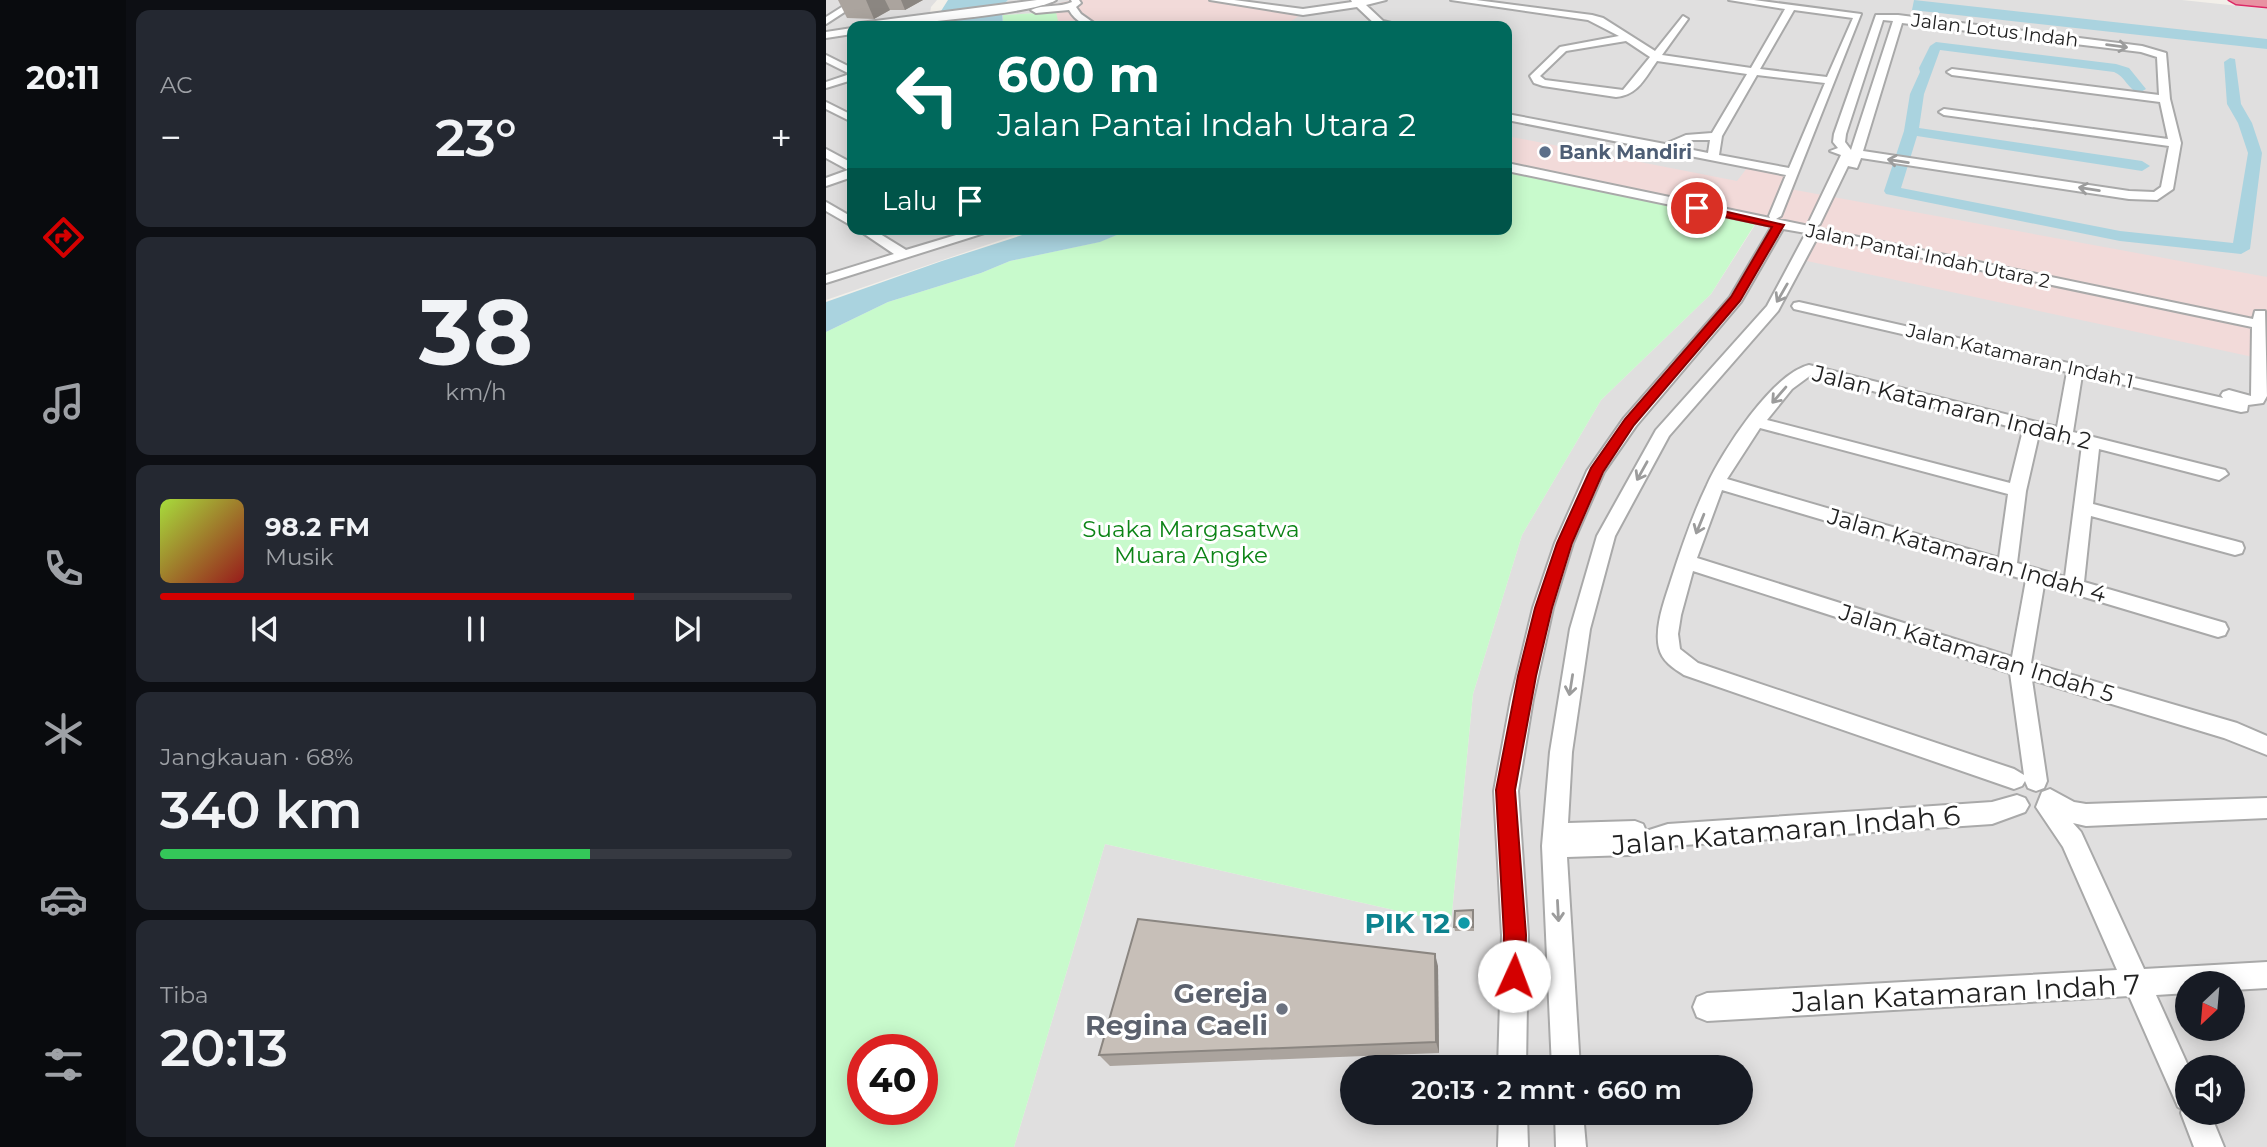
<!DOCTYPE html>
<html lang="id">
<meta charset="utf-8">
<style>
:root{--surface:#171b24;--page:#242831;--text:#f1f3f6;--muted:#9ea1a6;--line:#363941;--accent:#d40000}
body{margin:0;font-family:Montserrat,sans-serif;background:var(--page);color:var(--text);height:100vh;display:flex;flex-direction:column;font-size:26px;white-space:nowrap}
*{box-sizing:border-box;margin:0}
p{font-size:23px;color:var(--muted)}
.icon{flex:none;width:38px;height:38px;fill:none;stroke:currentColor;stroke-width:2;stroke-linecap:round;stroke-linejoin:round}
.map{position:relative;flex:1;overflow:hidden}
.side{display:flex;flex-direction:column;gap:10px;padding:10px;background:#0d0f14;width:700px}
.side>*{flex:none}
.hud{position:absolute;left:21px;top:21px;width:665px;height:214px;border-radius:14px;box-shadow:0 4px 18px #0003;background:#00695c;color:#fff;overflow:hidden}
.needle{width:46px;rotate:206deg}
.controls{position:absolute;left:1349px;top:971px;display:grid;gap:14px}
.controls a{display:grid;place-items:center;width:70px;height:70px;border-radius:50%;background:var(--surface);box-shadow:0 4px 18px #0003;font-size:35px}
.speed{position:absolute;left:21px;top:1034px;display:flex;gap:14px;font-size:35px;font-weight:700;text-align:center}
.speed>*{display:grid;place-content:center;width:91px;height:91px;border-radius:50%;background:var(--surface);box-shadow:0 4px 18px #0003;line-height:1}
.speed .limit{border:10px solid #d22;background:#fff;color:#111}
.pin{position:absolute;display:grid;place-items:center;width:60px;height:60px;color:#fff;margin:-30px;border:4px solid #fff;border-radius:50%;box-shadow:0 2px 7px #0007}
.me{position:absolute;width:77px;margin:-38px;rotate:2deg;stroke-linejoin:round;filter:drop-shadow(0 0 5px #0008)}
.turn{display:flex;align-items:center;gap:24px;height:147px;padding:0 35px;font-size:32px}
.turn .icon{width:91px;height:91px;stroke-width:2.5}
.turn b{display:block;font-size:49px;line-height:60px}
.then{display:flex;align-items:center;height:66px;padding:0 35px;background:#0003;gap:14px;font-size:26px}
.big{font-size:52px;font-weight:600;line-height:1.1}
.side .widget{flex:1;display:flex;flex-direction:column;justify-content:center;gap:10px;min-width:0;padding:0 24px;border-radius:14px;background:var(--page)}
.side .dial{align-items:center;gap:0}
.dial b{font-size:91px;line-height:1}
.song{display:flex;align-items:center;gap:21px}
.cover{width:84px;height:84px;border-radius:10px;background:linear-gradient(135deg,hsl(80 70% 55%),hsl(0 70% 35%))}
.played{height:7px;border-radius:4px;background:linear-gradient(90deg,var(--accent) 75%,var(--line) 75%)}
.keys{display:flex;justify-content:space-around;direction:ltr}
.heat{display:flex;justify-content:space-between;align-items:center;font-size:38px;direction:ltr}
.charge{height:10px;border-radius:5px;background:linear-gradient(90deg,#34c759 68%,var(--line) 0)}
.trip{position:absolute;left:514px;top:1055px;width:413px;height:70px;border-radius:35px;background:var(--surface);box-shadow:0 4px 18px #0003;font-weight:600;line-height:70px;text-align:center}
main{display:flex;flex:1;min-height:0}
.tabs{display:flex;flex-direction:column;width:126px;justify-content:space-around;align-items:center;background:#090b0e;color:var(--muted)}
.tabs .icon{width:49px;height:49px}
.tabs .on{color:var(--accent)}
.tabs b{font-size:32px;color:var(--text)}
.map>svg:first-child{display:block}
.residential{fill:#e0dfdf;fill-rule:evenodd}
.commercial{fill:#f2dad9}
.park{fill:#c8facc;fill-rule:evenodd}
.water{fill:#aad3df}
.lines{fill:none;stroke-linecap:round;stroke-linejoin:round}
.river{fill:#aad3df;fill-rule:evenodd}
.minor-casing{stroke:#a9a9a9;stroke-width:4}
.highway-casing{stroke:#dc2a67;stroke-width:3}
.minor{fill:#fff;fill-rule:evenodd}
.highway{fill:#e892a2;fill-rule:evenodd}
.wall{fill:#aba49e}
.shaded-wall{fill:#8b8681}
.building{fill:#c7bfb8;stroke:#8b8681;stroke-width:2}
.oneway{stroke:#9c9c9c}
.route{fill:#d40000;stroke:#8a0000;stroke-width:2}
.service-dot{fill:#5c6f8a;stroke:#fff;stroke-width:2.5}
.culture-dot{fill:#0f9aa8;stroke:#fff;stroke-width:2.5}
.worship-dot{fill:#6b7280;stroke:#fff;stroke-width:2.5}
.labels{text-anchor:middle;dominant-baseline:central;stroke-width:6;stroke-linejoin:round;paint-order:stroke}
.far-street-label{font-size:19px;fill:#222;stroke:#fff}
.far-service-label{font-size:19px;font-weight:bold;fill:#4e5e75;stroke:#fff;text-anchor:start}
.street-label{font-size:23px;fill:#222;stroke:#fff}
.park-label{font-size:23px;fill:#0c8416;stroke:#fff}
.near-street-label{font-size:28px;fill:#222;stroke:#fff}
.near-culture-label{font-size:28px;font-weight:bold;fill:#0d838f;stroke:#fff;text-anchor:end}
.near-worship-label{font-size:28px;font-weight:bold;fill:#5b616d;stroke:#fff;text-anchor:end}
</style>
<main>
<nav class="tabs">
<b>20:11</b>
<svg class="icon on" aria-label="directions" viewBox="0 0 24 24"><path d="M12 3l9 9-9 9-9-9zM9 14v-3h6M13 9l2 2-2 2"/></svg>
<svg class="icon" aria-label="music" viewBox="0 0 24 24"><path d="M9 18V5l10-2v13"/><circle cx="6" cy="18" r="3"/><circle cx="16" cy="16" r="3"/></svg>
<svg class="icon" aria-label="phone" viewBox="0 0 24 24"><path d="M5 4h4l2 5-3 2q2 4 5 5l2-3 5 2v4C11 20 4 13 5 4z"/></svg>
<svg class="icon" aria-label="climate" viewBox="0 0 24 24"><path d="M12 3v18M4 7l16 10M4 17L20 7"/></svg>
<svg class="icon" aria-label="car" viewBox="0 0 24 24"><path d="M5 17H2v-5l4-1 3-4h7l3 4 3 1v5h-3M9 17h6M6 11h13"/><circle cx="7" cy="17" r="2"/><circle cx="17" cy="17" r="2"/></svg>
<svg class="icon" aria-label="filters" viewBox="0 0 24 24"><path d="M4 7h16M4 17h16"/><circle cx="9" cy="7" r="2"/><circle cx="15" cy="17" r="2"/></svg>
</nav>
<section class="side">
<div class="widget"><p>AC</p>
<div class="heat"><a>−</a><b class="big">23°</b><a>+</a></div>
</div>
<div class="widget dial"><b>38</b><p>km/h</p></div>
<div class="widget">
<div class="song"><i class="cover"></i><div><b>98.2 FM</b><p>Musik</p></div></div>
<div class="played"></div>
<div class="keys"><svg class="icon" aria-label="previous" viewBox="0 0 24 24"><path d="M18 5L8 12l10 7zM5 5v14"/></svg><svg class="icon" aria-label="pause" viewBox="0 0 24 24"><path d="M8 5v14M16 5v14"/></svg><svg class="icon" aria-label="next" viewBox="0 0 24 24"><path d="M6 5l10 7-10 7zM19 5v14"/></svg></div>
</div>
<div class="widget"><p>Jangkauan · 68%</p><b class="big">340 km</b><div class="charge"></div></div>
<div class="widget"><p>Tiba</p><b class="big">20:13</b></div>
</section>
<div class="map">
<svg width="1441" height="1147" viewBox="0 0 1441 1147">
<rect width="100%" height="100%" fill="#f2efe9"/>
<g class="residential">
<polygon points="0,0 111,0 105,7 103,19 56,26 26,26 26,229 207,229 0,300"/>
<path d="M182,0H1356L1441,9V1147H188L279,844L625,923L647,694L696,535L775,400L885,294L929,225L681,172V26H241L230,12L177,15L176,6ZM1362,984H1407V1029H1362ZM527,1068H915V1113H527ZM1362,1068H1407V1113H1362Z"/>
</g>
<g class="commercial">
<polygon points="246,0 411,0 483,9 458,26 241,26 231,21 229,4"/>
<polygon points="681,136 911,181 921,168 959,175 953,187 1441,277 1441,360 981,261 992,237 681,172"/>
</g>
<g class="park">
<polygon points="230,12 232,21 241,26 177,26 177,15"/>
<path d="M681,172L929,224L885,294L775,400L696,535L647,694L625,923L279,844L188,1147H0V332L62,302L155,273L184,261L273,242L305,229H681ZM37,1050H96V1110H37Z"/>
</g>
<g class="water">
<polygon points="122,0 182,0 176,6 177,26 117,26 110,19"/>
<polygon points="1088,0 1441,39 1441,49 1086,10"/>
<polygon points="215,229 305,229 274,242 184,261 155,273 62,302 0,332 0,302 116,261"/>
</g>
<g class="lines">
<path class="river" d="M1110,42L1290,64L1303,68L1320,89L1313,93C1302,90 1299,76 1288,72L1114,50L1098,94L1093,128L1316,161L1324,166L1316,171L1091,136L1075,188L1294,231L1407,243L1422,153L1412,123L1401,104L1398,62L1404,58L1409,59L1415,104L1426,123L1436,153L1424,249L1415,254L1294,241L1060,194L1058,191L1078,131L1084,94L1094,72L1093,68L1104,46Z"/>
<defs>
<g id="minor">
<polygon points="27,0 37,0 0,24 0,17"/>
<path d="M211,0H230C208,14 61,27 29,26L34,23Z"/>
<path d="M245,0H253L255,3L250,7L255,14L272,26C259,26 250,22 243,10L210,13L205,10C217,4 233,8 246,2Z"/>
<polygon points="384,0 408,0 477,9 526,2 525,0 560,0 540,5 557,21 578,26 551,26 531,7 477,15"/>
<path d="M625,0H650L766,15L777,18L829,51L857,16L862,19L836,55L925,68L959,9L903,0H928L1035,14L955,216L950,219L983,226L982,224L1015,155L1004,151L1012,148L1007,142L1008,134L1050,15H1072L1316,46L1340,53L1344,99L1355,143L1347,189L1331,200L1303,199L1035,158L1031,168L1022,166L994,224L989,228L1427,319L1429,311H1439L1441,396L1437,403L1422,405L1421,411L1415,412L1256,375L1247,432L1399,470L1402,474L1393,480L1273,449L1267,504L1409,541L1416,543L1418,548L1416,553L1409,555L1265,516L1258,582L1399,623L1402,629L1399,635L1392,637L1218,585L1205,663L1411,723L1441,736V755L1398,738L1206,680L1221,781L1218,788L1210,791L1202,788L1199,781L1196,786L1188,789L858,675C847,668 836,661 833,648C828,627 839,599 845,580C855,549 866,516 881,485C896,452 946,374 983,365L1231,427L1241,372L968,309L966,306L968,303L973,302L1397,398L1395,395L1397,392L1403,390L1425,396L1426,327L992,236L952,311L843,436L789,536L764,629L746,752L742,823L809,821L817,824L820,831L842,824L1166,802L1191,795L1199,798L1203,805L1199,812L1166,824L843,846L803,855L741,857L754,1068H726L716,846L724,752L744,629L771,536L830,430L941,306L980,233L957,229L915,302L810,426L778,472L747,543L727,608L707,699L692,791L702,935L700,1068H672L676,935L668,791L685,699L707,608L729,543L761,471L798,418L904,297L946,226L681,171V163L944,218L943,216L960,175L681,120V114L839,144L860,135L886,133L921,74L831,61C819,78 812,95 790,97L717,86L708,83L704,76L734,47L793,36L762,20ZM968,10L1027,18L1001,77L934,69ZM1057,20L1067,21L1025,150L1019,142L1020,134ZM1076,23L1315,52L1331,57L1333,95L1126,69L1121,72L1126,75L1334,102L1342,139L1118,109L1113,112L1118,115L1343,146L1335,187L1328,192L1303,191L1037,151ZM800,41L824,57L797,90L719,80L714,76L740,51ZM931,75L999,83L963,168L893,155L896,136ZM866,140H884L882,153L852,147ZM985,375L1197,430L1184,483L941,420L966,389ZM934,428L1182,494L1173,558L901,479ZM1213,434L1256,445L1239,577L1191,563L1200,491ZM896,490L1200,580L1186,657L871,558ZM867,571L1184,673L1198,775L1188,769L872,663L854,649L852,634L855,615Z"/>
<polygon points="26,28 26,34 0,38 0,32"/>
<polygon points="0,55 26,68 26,80 0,88 0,82 24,74 0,62"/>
<polygon points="0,102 26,115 26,122 0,109"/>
<polygon points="0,149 26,163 26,177 0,186 0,178 22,170 0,158"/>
<polygon points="0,202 26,217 26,226 0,211"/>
<polygon points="31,229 46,229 80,250 150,229 171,229 0,283 0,275 68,254"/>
<polygon points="1224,789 1248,802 1260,804 1441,798 1441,818 1260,826 1247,823 1255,832 1318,969 1441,962 1441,988 1407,990 1407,984 1362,984 1362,993 1330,995 1363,1068 1362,1113 1384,1113 1398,1147 1368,1147 1355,1113 1356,1109 1352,1107 1303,996 881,1021 871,1017 867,1007 871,997 881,993 1291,970 1237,847 1210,807 1216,792"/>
<polygon points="673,1113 701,1113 702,1147 672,1147"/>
<polygon points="729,1113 757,1113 760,1147 730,1147"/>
</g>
<polygon id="highway" points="1403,0 1441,0 1441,7 1410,4"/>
</defs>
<use href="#minor" class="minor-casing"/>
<use href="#highway" class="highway-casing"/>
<use href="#minor" class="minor"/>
<use href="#highway" class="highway"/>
</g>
<g class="wall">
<polygon points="12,0 97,0 79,10 64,10 48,19 21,18"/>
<polygon points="648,915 648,931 629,931 628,927"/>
<polygon points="612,966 613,1053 284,1066 273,1055"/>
</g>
<g class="shaded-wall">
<polygon points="40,0 59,0 64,10 48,19"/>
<polygon points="75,0 97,0 79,10"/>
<polygon points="609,954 612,966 613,1053 610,1042"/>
</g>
<g class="building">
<polygon points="647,910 647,927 628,927 629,911"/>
<polygon points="312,919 609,954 610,1042 273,1055"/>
</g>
<defs><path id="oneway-shaft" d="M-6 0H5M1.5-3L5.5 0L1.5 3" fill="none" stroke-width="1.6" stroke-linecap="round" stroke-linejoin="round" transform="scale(1.75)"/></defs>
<g class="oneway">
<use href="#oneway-shaft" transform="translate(1291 46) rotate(7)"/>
<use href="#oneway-shaft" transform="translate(1072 161) rotate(-171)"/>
<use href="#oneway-shaft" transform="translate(1263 189) rotate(-171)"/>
<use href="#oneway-shaft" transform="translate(956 293) rotate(120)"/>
<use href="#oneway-shaft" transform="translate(953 395) rotate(131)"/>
<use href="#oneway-shaft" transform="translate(816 471) rotate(119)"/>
<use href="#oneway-shaft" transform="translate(874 524) rotate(112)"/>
<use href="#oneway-shaft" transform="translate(745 685) rotate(99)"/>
<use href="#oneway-shaft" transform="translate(732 911) rotate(87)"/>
</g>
<polygon class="route" points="871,205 958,225 914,301 808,425 777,472 746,543 726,608 710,676 689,790 700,935 699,976 696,984 688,987 680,984 677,976 678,935 670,790 692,676 709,608 731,543 765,468 799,419 905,297 946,227 867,210 866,208"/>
<circle class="service-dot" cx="719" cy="152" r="7"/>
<circle class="culture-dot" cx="638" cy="923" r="7"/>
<circle class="worship-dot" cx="456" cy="1009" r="7"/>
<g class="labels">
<g class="far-street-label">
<text transform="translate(1169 30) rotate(7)">Jalan Lotus Indah</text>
<text transform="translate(1102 256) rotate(12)">Jalan Pantai Indah Utara 2</text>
<text transform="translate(1194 356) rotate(13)">Jalan Katamaran Indah 1</text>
</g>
<g class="far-service-label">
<text x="733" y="152">Bank Mandiri</text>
</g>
<g class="street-label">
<text transform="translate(1126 407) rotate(14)">Jalan Katamaran Indah 2</text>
<text transform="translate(1141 555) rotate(16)">Jalan Katamaran Indah 4</text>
<text transform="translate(1151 653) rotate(17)">Jalan Katamaran Indah 5</text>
</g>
<g class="park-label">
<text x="365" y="529">Suaka Margasatwa<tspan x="365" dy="26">Muara Angke</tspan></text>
</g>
<g class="near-street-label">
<text transform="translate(960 830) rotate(-5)">Jalan Katamaran Indah 6</text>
<text transform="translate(1140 993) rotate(-3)">Jalan Katamaran Indah 7</text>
</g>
<g class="near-culture-label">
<text x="624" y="923">PIK 12</text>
</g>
<g class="near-worship-label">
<text x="442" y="993">Gereja<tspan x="442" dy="32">Regina Caeli</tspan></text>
</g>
</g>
</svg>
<div class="controls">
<a><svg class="needle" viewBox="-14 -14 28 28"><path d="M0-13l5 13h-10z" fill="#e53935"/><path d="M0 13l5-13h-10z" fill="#9ea1a6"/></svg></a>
<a><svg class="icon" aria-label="sound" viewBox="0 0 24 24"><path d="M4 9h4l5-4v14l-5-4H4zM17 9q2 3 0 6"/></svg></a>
</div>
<div class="speed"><div class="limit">40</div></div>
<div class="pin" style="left:871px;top:208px;background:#d93025"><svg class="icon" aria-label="arrive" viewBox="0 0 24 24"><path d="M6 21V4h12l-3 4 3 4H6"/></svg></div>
<svg class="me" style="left:688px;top:976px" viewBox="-20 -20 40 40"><circle r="19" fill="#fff"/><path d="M0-13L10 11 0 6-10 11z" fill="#d40000"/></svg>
<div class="trip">20:13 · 2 mnt · 660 m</div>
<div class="hud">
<div class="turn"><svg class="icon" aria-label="left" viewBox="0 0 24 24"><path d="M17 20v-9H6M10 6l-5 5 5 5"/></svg><div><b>600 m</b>Jalan Pantai Indah Utara 2</div></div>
<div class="then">Lalu<svg class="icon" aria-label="arrive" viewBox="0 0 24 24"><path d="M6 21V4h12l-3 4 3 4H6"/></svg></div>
</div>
</div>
</main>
